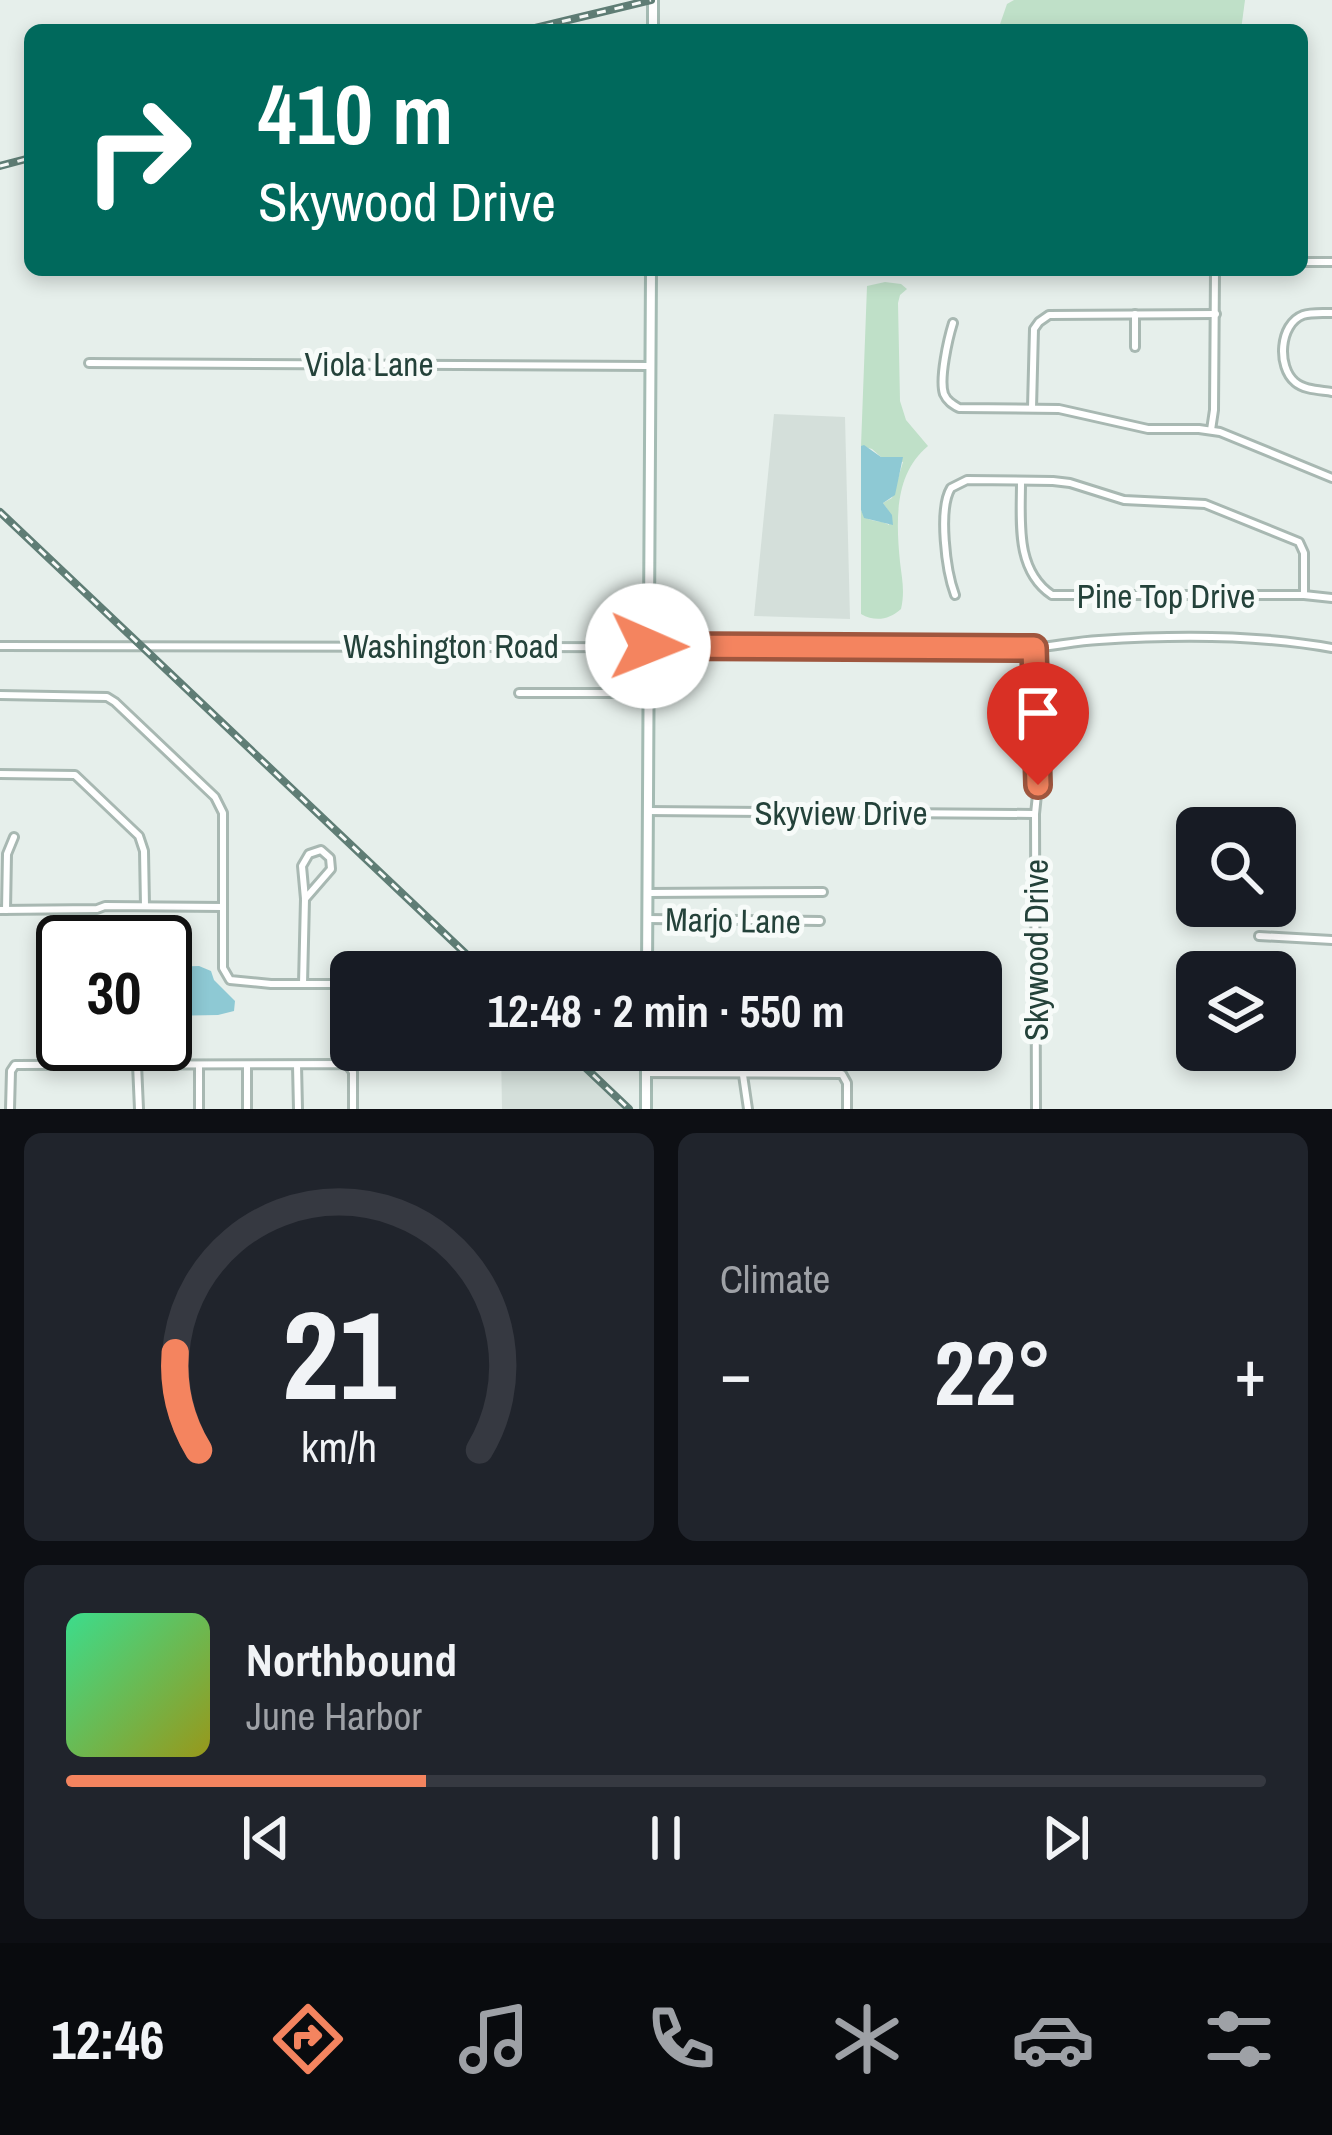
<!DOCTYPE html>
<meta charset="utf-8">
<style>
:root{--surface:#171b24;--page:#20242c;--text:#f1f3f6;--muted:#9ea1a6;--line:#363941;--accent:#f4845f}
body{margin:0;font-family:"Archivo Narrow",sans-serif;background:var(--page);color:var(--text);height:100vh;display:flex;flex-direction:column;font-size:45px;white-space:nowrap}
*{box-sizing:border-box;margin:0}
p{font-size:39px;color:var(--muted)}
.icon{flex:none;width:66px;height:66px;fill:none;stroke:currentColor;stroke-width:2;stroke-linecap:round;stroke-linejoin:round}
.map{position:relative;height:1109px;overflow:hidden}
.sheet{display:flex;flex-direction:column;gap:24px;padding:24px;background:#0d0f14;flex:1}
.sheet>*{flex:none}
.hud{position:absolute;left:24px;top:24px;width:1284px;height:252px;border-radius:18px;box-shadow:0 6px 18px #0003;background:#00695c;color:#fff;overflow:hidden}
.controls{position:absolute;left:1176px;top:807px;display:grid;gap:24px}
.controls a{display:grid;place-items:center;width:120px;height:120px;border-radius:18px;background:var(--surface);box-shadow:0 6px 18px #0003;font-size:60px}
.speed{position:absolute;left:36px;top:915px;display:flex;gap:24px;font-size:60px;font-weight:700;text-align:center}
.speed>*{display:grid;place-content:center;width:156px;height:156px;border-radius:50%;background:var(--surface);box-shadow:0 6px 18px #0003;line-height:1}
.speed .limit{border:6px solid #111;border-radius:18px;background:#fff;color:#111}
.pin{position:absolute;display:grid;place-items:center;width:102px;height:102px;color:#fff;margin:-123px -51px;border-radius:50% 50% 50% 0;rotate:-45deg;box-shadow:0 0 12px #0007}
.pin .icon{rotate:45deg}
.me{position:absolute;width:132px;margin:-66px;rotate:91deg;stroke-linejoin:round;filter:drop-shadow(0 0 9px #0008)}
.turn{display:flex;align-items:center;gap:42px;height:252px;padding:0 36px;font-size:54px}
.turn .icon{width:156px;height:156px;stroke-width:2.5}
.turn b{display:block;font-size:84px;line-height:102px}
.big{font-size:90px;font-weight:700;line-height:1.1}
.sheet .tile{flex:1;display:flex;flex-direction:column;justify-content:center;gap:18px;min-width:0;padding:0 42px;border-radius:18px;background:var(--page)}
.sheet .dial{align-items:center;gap:0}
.dial svg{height:312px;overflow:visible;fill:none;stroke:var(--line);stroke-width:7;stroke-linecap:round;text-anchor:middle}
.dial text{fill:var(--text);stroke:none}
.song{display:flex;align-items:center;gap:36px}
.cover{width:144px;height:144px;border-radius:18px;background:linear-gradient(135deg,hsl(150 70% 55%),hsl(60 70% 35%))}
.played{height:12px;border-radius:6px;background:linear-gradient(90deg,var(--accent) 30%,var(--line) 30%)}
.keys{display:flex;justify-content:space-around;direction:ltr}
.heat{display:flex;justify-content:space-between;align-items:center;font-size:66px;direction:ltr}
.sheet .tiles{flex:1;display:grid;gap:24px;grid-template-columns:1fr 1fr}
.tile:last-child{grid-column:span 2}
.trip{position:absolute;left:330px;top:951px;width:672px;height:120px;border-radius:18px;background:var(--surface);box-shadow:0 6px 18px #0003;font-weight:700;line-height:120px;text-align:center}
.tabs{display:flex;height:192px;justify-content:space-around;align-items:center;background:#090b0e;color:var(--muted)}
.tabs .icon{width:84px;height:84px}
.tabs .on{color:var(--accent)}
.tabs b{font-size:54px;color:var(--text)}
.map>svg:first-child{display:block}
.built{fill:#d4dfda}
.green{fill:#bfe0c8}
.water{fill:#8ec9d4}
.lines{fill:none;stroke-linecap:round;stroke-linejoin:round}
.street-casing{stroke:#a8b8b2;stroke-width:12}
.secondary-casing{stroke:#a4bbb3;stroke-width:14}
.street{stroke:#fff;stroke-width:6}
.secondary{stroke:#fff;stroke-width:8}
.rail-casing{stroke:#5f7d75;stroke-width:8}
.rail{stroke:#f7fbf9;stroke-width:3;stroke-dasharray:9;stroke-linecap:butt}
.route-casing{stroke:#9f563e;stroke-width:30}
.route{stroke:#f4845f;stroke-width:21}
.labels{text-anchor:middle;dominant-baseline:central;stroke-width:10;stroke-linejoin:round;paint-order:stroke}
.street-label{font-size:33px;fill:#24423a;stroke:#f7fbf9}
</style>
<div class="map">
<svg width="1332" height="1109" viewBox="0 0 1332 1109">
<rect width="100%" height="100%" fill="#e6efeb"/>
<g class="built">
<polygon points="774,414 845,417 850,619 754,616"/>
<polygon points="501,1050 571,1050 632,1109 502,1109"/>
</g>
<g class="green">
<polygon points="1014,0 1245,0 1241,30 998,30 1007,4"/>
<path d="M885,282L901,284L907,289L900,295L898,303L900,401L906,420L928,446C894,474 896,521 900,562C902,579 905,592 901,609C889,620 875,622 861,614V510C867,525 878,518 889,525L888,510L883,503L892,498L903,462L881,457L872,449L861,446L867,286Z"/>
</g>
<g class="water">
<polygon points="864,445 881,457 903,457 895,495 883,503 892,515 893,525 864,518 861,510 861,446"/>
<polygon points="199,966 211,971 214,980 235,1001 234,1011 218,1015 165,1016 165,967"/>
</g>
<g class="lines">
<defs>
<g id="street">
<polyline points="1302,262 1332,262"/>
<path d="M1332,313C1324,313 1311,312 1303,315C1279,324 1277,367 1295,382C1304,390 1320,390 1332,392"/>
<path d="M953,323C948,339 939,379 944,394C947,401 952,404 959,408L1059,409L1148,429H1199L1220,432L1332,478"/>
<polyline points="1135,347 1135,314"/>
<polyline points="89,363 649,366"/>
<polyline points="1032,408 1034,329 1039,322 1049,315 1216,314"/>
<polyline points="1211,430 1214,410 1215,271"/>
<path d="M1021,482C1021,522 1015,570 1052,595H1304L1332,598"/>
<path d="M955,595C946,571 938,509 951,488L967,480L1053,481L1070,483L1124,500L1205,504L1299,542L1304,553V595"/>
<path d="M0,646L1034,648C1056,646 1077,641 1099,640C1173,635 1260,635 1332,648"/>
<polyline points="1034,648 1038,785 1035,814 1036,1109"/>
<polyline points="519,693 648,693"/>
<polyline points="0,695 107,697 115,702 215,797 223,813 223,968 230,980 271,984 351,984"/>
<polyline points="0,774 75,775 139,836 144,851 145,906"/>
<polyline points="647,811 1034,814"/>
<polyline points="647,893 823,892"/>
<polyline points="0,910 97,909 105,906 223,907"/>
<polyline points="6,910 7,854 14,837"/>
<polyline points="647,919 820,921"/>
<polyline points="1259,936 1332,940"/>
<polyline points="647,962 726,961"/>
<polyline points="409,972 424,960 431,957 442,962 445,972"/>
<polyline points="303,984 305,899 302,866 309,854 321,850 330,858 331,869 305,899"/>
<polyline points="137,1064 139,1109"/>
<polyline points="199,1065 199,1109"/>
<polyline points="297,1065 298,1109"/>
<polyline points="646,1073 842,1074 847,1083 847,1109"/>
<polyline points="743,1075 748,1109"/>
<polyline points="10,1109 11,1071 15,1065 347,1064 353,1072 353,1109"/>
<polyline points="247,1109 247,1065"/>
</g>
<g id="secondary">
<polyline points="653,30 653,0"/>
<polyline points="647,972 651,270"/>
<polyline points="646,1050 646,1109"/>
</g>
</defs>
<use href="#street" class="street-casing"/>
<use href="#secondary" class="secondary-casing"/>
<use href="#street" class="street"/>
<use href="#secondary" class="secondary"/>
<defs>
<g id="rail">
<polyline points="527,30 651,0"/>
<polyline points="0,166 30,158"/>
<polyline points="0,512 485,972"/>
<polyline points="567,1050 629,1109"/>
</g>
</defs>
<use href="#rail" class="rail-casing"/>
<use href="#rail" class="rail"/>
</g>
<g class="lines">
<defs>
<polyline id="route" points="648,646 1034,648 1038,785"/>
</defs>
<use href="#route" class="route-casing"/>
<use href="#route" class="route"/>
</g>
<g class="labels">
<g class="street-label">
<text x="369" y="364">Viola Lane</text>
<text x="1166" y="596">Pine Top Drive</text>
<text x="451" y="646">Washington Road</text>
<text x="841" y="813">Skyview Drive</text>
<text transform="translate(733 920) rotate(1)">Marjo Lane</text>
<text transform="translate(1036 950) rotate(-90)">Skywood Drive</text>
</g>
</g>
</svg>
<div class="controls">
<a><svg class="icon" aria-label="search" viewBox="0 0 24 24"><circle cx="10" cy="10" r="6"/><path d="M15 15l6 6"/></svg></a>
<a><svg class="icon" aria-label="layers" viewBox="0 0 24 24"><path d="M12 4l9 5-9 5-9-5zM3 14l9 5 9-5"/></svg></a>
</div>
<div class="speed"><div class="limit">30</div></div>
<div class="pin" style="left:1038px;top:785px;background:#d93025"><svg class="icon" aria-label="arrive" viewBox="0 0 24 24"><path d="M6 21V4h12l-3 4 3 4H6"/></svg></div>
<svg class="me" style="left:648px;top:646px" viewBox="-20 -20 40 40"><circle r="19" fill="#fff"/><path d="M0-13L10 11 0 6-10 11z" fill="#f4845f"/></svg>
<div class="trip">12:48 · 2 min · 550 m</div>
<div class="hud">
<div class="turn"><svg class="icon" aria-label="right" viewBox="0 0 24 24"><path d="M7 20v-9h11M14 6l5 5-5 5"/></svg><div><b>410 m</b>Skywood Drive</div></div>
</div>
</div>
<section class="sheet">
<div class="tiles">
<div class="tile dial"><svg viewBox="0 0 100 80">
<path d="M14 69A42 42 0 1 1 86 69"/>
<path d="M14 69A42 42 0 0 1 8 44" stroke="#f4845f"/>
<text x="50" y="56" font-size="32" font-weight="700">21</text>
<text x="50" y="72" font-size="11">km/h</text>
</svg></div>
<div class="tile"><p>Climate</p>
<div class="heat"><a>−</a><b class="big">22°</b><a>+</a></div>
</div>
<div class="tile">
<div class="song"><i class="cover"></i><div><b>Northbound</b><p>June Harbor</p></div></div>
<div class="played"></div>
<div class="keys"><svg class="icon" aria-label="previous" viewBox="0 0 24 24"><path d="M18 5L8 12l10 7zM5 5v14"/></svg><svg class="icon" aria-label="pause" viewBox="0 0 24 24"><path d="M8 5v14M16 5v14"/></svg><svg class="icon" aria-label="next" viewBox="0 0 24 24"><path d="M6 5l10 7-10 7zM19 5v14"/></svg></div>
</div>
</div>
</section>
<nav class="tabs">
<b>12:46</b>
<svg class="icon on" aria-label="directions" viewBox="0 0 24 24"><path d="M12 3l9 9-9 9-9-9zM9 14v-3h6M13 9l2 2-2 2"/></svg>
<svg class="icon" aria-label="music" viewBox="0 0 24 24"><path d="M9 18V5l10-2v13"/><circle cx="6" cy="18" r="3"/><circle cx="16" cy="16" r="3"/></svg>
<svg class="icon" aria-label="phone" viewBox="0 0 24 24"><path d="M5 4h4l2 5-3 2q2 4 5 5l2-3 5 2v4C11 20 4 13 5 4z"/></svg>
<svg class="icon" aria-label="climate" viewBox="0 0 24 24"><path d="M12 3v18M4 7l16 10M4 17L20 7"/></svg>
<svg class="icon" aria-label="car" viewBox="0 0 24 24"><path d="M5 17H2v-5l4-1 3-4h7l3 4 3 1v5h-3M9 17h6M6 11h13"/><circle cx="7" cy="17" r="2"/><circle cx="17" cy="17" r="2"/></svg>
<svg class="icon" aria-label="filters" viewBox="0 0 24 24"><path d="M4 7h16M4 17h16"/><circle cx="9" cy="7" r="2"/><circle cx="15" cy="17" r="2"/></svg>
</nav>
